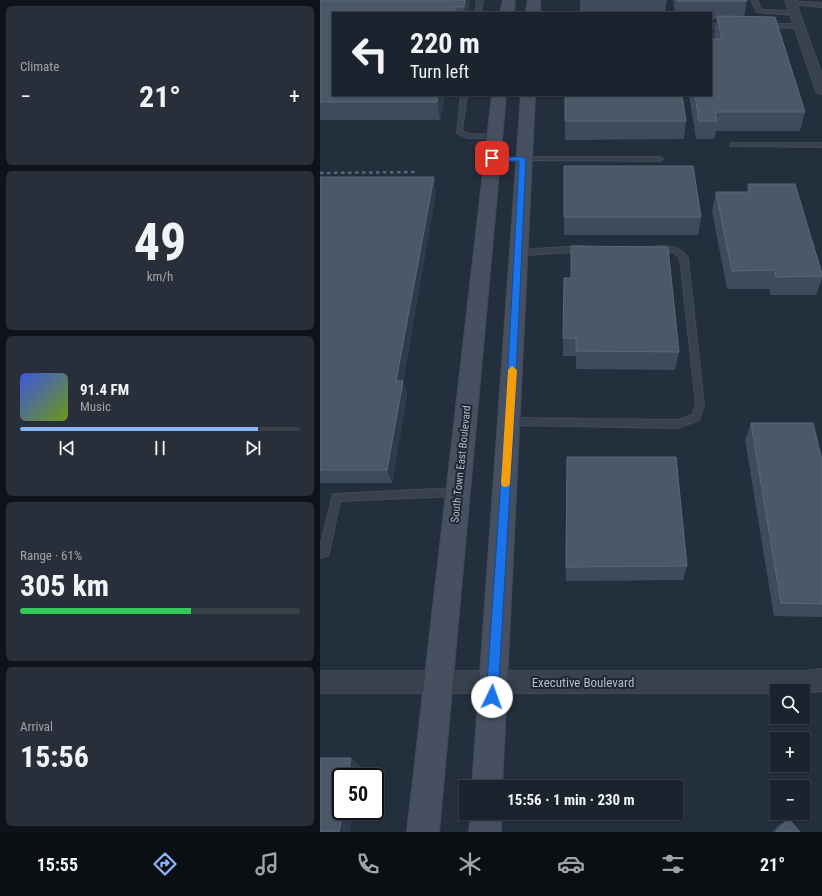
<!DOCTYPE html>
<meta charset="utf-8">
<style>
:root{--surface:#1b232e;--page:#282f3a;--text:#f1f3f6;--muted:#a0a4aa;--line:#39404a;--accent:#8ab4f8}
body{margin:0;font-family:"Roboto Condensed",sans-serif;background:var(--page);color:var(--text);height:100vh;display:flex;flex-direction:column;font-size:15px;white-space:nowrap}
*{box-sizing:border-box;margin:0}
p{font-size:13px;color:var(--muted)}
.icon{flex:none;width:22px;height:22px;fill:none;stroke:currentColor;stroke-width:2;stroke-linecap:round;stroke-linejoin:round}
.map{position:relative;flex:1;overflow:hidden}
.panel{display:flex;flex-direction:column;gap:6px;padding:6px;background:#0f1319;width:320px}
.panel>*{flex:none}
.hud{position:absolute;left:12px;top:12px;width:380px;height:84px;border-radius:0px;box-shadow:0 1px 3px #0004,0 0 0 1px var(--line);background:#1b232e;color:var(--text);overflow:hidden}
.tools{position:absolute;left:450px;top:684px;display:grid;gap:8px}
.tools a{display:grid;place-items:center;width:40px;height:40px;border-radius:0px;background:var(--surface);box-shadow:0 1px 3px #0004,0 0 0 1px var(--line);font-size:20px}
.speed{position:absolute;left:12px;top:768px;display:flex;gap:8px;font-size:20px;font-weight:700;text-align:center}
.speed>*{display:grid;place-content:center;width:52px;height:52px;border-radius:50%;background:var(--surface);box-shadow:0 1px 3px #0004,0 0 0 1px var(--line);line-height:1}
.speed .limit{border:2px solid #111;border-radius:6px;background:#fff;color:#111}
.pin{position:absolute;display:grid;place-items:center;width:34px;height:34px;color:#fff;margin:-17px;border-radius:8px;box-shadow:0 2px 6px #0006}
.me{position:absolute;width:44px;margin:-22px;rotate:3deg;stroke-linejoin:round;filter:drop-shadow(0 0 3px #0008)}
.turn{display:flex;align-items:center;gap:14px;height:84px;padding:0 12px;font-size:18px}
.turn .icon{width:52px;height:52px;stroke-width:2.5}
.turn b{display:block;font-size:28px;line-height:34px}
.big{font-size:30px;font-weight:700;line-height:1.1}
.panel .tile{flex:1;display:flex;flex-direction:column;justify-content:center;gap:6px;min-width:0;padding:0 14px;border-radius:6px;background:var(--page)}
.panel .dial{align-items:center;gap:0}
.dial b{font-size:52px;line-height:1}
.song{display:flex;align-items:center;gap:12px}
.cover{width:48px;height:48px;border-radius:6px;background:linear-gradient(135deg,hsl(230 70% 55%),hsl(80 70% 35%))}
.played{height:4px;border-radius:2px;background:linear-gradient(90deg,var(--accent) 85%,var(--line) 85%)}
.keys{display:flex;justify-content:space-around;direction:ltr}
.heat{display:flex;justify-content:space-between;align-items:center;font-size:22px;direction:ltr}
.charge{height:6px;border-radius:3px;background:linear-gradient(90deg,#34c759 61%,var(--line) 0)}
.trip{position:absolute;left:139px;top:780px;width:224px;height:40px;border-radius:0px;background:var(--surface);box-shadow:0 1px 3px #0004,0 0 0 1px var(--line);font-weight:700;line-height:40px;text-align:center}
.tabs{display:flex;height:64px;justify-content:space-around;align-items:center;background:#0b0e12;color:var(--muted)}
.tabs .icon{width:28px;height:28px}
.tabs .current{color:var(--accent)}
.tabs b{font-size:18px;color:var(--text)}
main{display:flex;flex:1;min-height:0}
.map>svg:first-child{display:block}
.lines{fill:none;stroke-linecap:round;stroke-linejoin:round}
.lane-casing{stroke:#414a57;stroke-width:2}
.street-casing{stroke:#414a57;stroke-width:2}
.secondary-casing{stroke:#414a57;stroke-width:2}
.lane{fill:#38414e;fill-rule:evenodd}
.street{fill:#38414e;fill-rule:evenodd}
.secondary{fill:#465061;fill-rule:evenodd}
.rail{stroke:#5a6575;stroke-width:2.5;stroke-dasharray:3.5 3.5;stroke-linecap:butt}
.wall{fill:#3f4b5c}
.shaded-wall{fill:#2f3b4b}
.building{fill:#4b5868;stroke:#5c6777}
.route{fill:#1a73e8;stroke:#114b97}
.slow{fill:#f59e0b}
.labels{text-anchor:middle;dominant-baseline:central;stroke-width:4;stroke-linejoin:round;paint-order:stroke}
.street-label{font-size:11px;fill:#b4bcc9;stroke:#1d2633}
.near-street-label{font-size:13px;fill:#b4bcc9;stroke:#1d2633}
</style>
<main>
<section class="panel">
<div class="tile"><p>Climate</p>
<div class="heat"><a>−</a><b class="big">21°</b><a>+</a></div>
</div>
<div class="tile dial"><b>49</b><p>km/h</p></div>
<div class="tile">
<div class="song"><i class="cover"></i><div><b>91.4 FM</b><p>Music</p></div></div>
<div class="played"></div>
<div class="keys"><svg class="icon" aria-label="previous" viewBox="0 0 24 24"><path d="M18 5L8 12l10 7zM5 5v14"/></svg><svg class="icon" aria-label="pause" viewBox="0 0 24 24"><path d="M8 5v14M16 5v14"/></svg><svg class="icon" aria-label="next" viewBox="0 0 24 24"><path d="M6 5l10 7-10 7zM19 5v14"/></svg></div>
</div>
<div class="tile"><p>Range · 61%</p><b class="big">305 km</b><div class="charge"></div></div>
<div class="tile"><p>Arrival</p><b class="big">15:56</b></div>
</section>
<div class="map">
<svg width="502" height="832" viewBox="0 0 502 832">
<rect width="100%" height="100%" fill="#242f3e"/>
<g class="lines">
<defs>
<g id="lane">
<polygon points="157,0 163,0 161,13 155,13"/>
<polygon points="431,0 437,0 441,10 474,11 477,13 474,15 437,12"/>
<polygon points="471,1 502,3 502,7 469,4 469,2"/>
<polygon points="391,24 408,24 411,26 408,28 391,28"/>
<polygon points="447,24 479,24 482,26 479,28 445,27 444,26"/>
<polygon points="141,95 147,95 142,131 149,134 174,135 176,136 176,138 148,138 137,133"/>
<polygon points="412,143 502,143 502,147 410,146 410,144"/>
<polygon points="203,157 340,157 343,159 340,161 201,160 200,159"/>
<polygon points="263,246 267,249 266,251 207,255 199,256 195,253 199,250"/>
<path d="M336,246C349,246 360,246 368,258L384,405L379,420L358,428L186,425L184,422L186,419L189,418L358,420L372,415L376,405L360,258L353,252L333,251L332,249Z"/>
<polygon points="137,488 140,489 142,492 140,495 137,496 20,501 9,553 8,556 0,558 0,548 13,494"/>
</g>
<g id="street">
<polygon points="465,0 475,0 502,75 502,94 498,93 496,91"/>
<polygon points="502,669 502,691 483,693 483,691 457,691 457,693 0,693 0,671 486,671"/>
</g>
<g id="secondary">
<polygon points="183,0 195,0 194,13 180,13"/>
<polygon points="208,0 220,0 220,13 206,13"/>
<polygon points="172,95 186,95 119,832 87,832"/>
<polygon points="201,95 215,95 182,787 152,787"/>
<polygon points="151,813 181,813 181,832 149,832"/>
</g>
</defs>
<use href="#lane" class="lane-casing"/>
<use href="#street" class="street-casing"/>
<use href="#secondary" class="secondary-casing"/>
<use href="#lane" class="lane"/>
<use href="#street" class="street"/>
<use href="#secondary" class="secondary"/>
<polyline class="rail" points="0,173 98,172"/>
</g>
<g class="wall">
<polygon points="0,0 150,0 148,13 13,13 125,95 120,120 0,120"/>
<polygon points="260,0 347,0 345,13 260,13"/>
<polygon points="353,0 427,0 427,1 424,17 485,112 480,131 396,131 394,139 376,139 369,95 391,95 392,43 392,39 395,39 394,34 397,19 391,19 391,13 355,13"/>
<polygon points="245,95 366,121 364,139 245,140"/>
<polygon points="0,177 116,192 83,381 87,395 72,483 0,483"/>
<polygon points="428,184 502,276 502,278 496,295 451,295 449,289 407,289 392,211 396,192 427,192"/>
<polygon points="244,217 381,217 378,235 244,235"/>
<polygon points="251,278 359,352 355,370 256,369 256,356 243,356 243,338"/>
<polygon points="431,423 502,460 502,617 454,616 425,440"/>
<polygon points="367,566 363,580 246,581 246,567"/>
<polygon points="469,819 480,832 452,832 459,825"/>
</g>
<g class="shaded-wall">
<polygon points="145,0 150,0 148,13 145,13 144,7"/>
<polygon points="118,95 125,95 120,120 117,102"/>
<polygon points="114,177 116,192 80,395 76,381"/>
<polygon points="83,381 87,395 72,483 67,470"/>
<polygon points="31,758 41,766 39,777 28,777"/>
<polygon points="23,811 34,811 30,832 19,832"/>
</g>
<g class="building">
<polygon points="0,0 145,0 144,7 135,7 134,13 13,13 13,95 118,95 117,102 0,102"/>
<polygon points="357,0 427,0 427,1 358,1"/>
<polygon points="397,16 455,17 485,112 395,112 397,121 379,121 375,95 391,95 391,43 393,43 392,39 402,39"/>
<polygon points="245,95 362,95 366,121 245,121"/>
<polygon points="244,166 373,166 381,217 244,217"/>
<polygon points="0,177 114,177 76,381 83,381 67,470 0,470"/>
<polygon points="428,184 475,184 502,274 502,276 456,277 455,270 412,271 396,192 430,192"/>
<polygon points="251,246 348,247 359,352 256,351 256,338 243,338 244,278 251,278"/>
<polygon points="431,423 493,423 502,460 502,604 461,603"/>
<polygon points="247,457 356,457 367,566 246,567"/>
<polygon points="0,758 31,758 28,777 21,777 21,811 23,811 19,832 0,832"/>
<polygon points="469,819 480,832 456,832"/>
</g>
<polygon class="route" points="170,157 203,157 206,159 194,422 178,697 176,702 172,703 168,702 166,697 185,422 199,161 172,161 170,160"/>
<polygon class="slow" points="192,366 197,370 190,483 189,486 185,487 182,486 181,483 188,370"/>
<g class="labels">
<g class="street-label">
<text transform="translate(141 464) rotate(-84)">South Town East Boulevard</text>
</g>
<g class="near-street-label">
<text x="263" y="682">Executive Boulevard</text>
</g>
</g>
</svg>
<div class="tools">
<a><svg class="icon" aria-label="search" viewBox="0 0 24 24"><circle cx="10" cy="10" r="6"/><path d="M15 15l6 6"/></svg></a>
<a>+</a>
<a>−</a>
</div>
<div class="speed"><div class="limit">50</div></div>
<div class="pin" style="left:172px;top:158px;background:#d93025"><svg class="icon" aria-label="arrive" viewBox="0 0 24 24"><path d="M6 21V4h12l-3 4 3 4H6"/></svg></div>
<svg class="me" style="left:172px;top:697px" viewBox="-20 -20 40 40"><circle r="19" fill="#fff"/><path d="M0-13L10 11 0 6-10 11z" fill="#1a73e8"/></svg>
<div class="trip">15:56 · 1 min · 230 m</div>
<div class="hud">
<div class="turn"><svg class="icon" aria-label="left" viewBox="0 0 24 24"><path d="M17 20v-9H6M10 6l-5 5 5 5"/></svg><div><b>220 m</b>Turn left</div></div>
</div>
</div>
</main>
<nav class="tabs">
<b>15:55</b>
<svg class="icon current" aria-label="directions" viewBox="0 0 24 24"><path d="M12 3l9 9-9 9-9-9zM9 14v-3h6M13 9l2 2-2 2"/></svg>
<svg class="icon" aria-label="music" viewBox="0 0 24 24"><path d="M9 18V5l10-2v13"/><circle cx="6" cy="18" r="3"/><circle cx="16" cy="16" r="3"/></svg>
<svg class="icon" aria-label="phone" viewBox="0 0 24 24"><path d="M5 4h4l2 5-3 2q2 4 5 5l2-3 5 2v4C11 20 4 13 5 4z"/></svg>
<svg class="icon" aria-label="climate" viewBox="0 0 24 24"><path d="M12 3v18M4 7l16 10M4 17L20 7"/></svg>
<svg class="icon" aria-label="car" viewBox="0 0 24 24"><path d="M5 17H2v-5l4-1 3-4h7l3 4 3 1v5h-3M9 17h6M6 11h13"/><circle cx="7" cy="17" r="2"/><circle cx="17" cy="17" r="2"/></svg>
<svg class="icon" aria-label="filters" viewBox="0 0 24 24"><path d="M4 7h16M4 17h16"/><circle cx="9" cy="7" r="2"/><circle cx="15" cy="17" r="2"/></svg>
<b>21°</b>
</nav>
